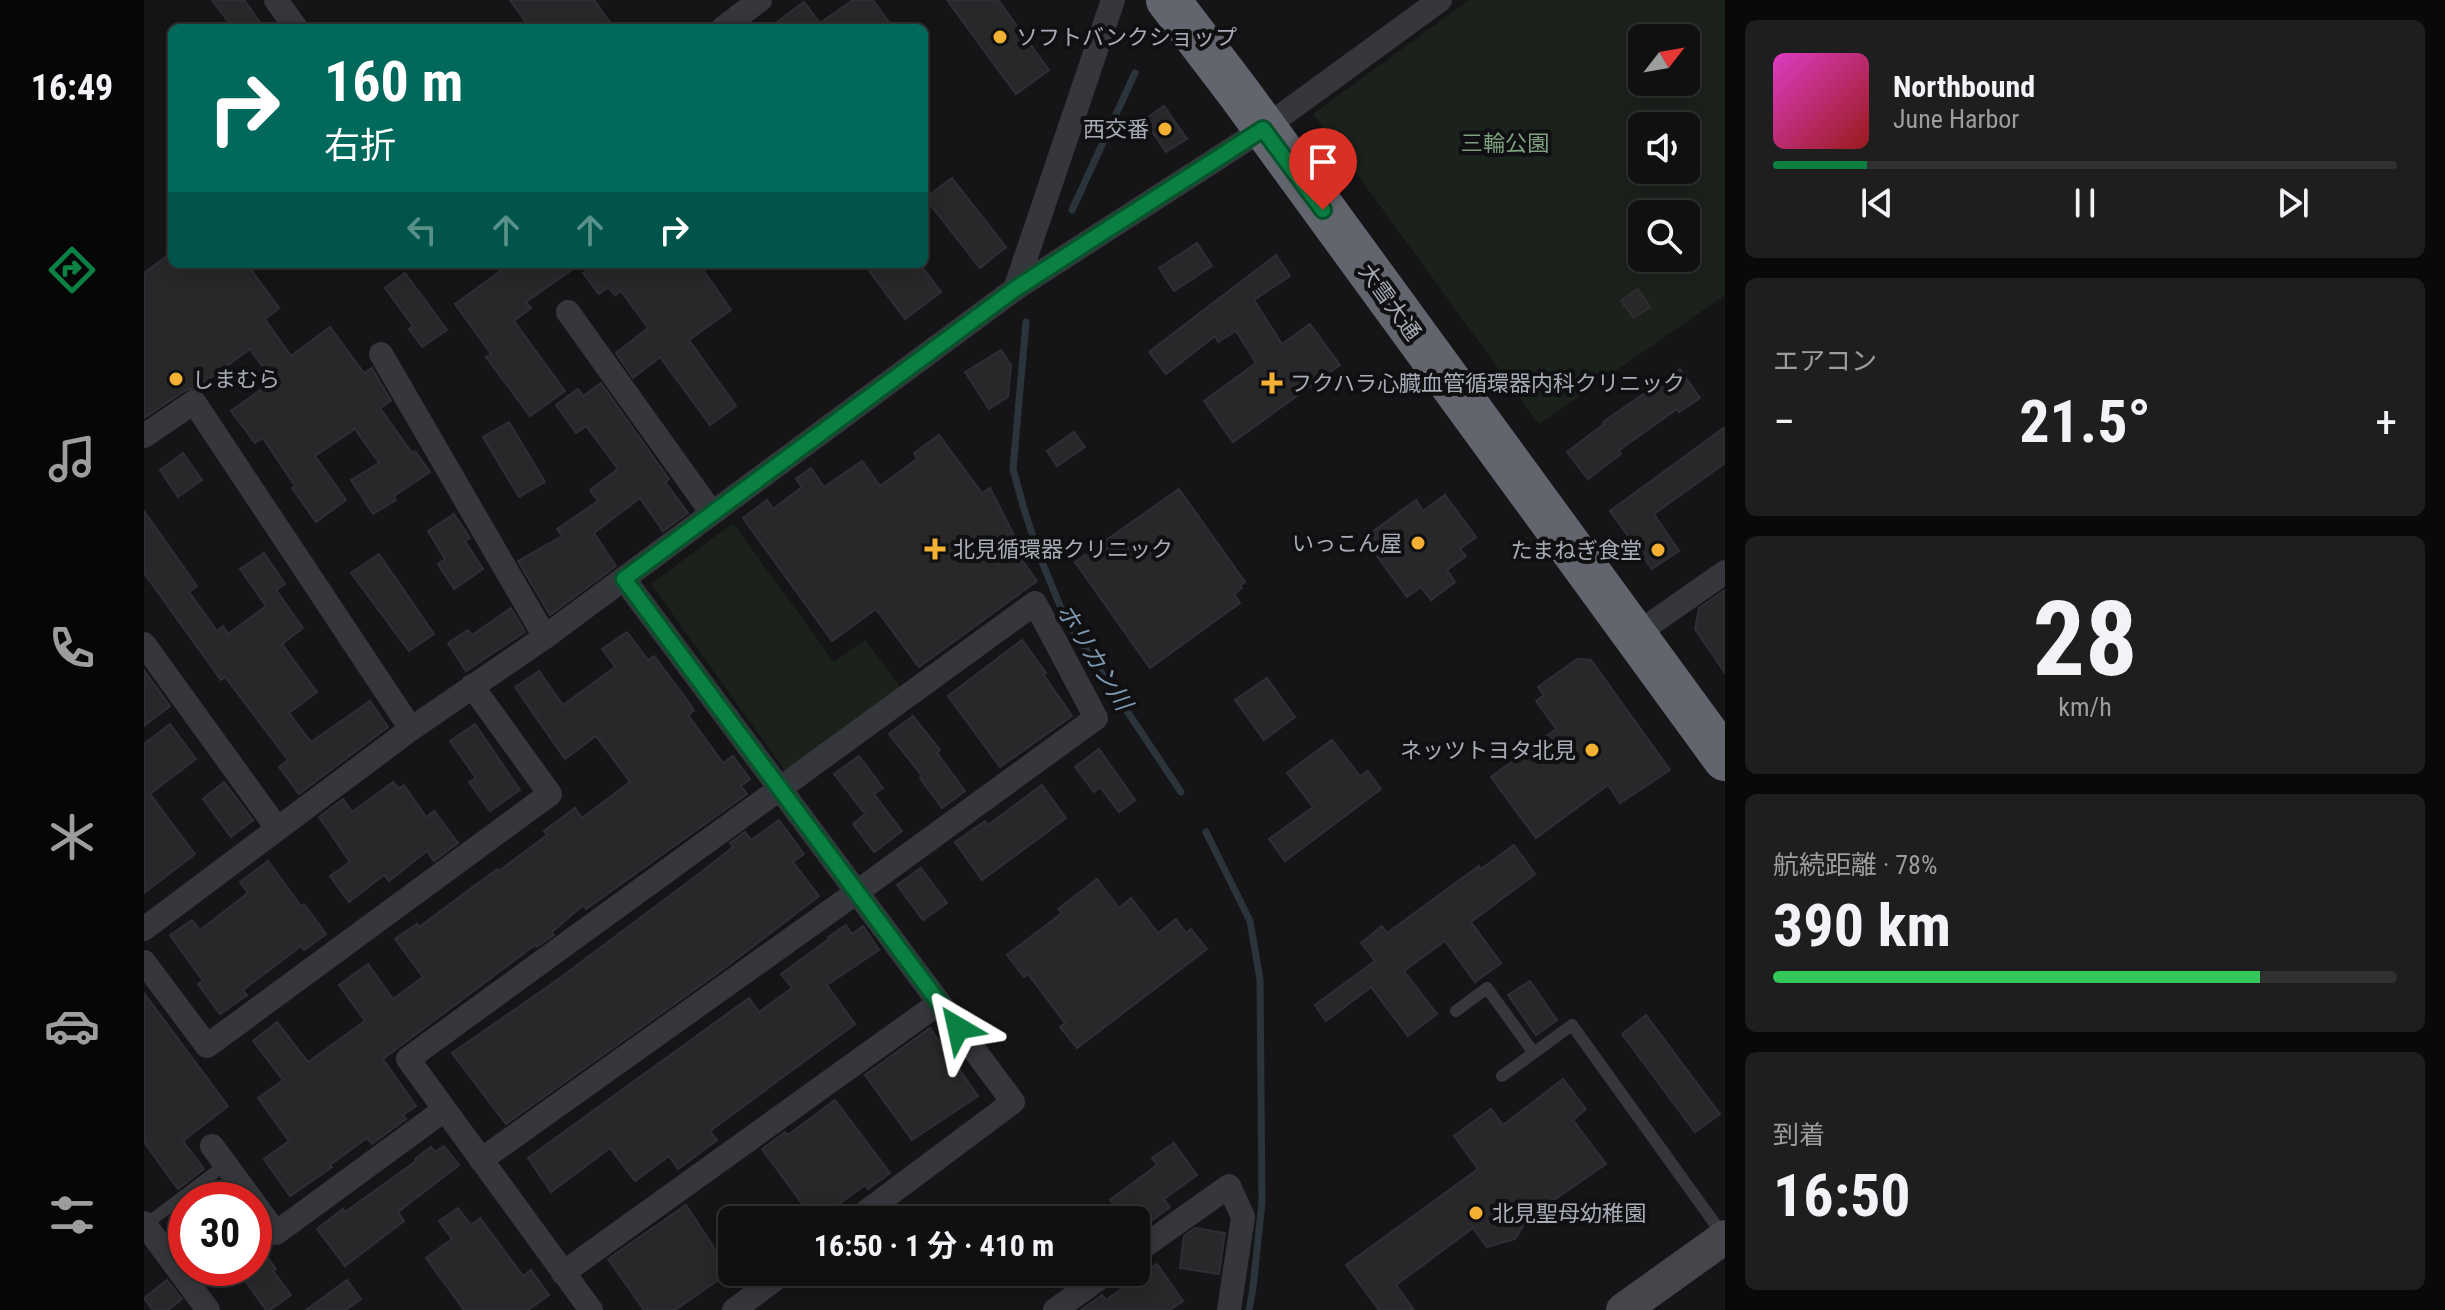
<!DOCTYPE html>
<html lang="ja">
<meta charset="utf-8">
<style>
:root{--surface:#101011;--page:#1e1e1f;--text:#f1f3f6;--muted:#9c9d9f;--line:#303031;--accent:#0b8043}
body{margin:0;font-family:"Roboto Condensed","Noto Sans JP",sans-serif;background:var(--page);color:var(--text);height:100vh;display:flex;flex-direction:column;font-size:30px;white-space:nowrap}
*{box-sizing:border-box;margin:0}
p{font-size:26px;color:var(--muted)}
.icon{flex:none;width:44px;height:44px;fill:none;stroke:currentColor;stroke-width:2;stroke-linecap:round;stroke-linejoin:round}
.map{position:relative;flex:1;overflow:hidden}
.details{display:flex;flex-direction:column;gap:20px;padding:20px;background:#090909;width:720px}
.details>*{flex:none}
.top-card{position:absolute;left:24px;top:24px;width:760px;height:244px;border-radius:12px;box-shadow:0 4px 20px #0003,0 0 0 2px var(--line);background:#00695c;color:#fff;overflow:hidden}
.needle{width:52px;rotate:59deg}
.controls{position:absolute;left:1484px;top:24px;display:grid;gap:16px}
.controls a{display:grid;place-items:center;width:72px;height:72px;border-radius:12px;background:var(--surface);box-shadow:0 4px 20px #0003,0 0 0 2px var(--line);font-size:40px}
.speed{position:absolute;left:24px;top:1182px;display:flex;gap:16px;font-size:40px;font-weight:700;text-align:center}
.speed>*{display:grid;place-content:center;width:104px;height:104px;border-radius:50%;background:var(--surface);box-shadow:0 4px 20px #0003,0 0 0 2px var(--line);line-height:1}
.speed .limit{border:12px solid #d22;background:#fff;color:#111}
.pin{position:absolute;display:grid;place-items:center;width:68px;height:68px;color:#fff;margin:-82px -34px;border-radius:50% 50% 50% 0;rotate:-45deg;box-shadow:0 0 8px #0007}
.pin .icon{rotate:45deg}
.me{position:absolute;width:88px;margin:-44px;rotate:324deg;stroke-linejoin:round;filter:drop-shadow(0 0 6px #0008)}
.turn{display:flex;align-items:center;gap:28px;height:168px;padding:0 24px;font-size:36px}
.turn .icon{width:104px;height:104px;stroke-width:2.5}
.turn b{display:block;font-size:56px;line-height:68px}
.lanes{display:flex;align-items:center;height:76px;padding:0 24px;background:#0003;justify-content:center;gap:40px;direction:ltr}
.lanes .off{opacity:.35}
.big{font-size:60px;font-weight:700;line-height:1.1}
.details .tile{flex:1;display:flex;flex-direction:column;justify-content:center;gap:12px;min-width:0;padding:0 28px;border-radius:12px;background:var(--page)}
.details .dial{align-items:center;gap:0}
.dial b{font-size:104px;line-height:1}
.song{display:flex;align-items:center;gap:24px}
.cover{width:96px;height:96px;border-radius:12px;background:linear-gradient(135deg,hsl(310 70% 55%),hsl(0 70% 35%))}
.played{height:8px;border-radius:4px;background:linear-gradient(90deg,var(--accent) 15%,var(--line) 15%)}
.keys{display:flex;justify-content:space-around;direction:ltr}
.heat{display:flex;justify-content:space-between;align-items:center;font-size:44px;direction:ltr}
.charge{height:12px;border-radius:6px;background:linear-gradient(90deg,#34c759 78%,var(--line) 0)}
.trip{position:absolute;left:574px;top:1206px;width:432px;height:80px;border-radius:12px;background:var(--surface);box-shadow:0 4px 20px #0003,0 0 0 2px var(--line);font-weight:700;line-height:80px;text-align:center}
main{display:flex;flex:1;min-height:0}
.menu{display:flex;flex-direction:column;width:144px;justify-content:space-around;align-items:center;background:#060607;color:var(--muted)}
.menu .icon{width:56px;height:56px}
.menu .on{color:var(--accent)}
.menu b{font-size:36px;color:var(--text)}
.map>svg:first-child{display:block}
.green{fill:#1b221c;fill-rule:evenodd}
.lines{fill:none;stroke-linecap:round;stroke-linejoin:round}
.stream{stroke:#2b343b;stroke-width:7}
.building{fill:#28282b;stroke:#2f2f33;stroke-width:2}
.lane{stroke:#36373c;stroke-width:12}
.street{stroke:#36373c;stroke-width:24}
.secondary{stroke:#44464c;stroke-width:34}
.highway{stroke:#62656d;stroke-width:44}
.route-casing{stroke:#07532c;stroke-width:20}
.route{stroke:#0b8043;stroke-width:14}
.poi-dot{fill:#f3b032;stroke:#101012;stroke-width:3}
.labels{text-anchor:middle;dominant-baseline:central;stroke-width:8;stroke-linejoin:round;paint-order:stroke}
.poi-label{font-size:22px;fill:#a7acb7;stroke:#101012;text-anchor:start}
.park-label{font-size:22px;fill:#7ea280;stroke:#101012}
.street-label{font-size:22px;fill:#a7acb7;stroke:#101012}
.water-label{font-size:24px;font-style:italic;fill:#7e9ab2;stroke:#101012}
</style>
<main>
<nav class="menu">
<b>16:49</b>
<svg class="icon on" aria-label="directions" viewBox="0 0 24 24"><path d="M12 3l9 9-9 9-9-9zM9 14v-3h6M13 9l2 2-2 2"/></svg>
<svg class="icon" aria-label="music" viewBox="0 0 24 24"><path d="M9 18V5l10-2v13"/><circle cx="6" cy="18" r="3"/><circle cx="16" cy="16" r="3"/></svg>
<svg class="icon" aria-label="phone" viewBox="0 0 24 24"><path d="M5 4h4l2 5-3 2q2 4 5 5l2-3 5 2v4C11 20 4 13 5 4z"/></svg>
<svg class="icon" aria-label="climate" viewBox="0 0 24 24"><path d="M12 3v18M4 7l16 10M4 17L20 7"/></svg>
<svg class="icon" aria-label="car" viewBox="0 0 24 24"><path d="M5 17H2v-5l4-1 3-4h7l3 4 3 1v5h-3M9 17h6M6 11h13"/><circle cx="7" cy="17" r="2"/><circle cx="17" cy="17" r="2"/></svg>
<svg class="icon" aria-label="filters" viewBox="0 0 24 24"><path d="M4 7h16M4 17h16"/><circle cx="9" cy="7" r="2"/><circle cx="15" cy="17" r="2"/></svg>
</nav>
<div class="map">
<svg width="1581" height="1310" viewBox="0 0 1581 1310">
<rect width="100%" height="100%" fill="#151517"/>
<g class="green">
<path d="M1325,0H1581V295L1395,424L1169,114ZM1498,38H1542V82H1498ZM1498,126H1542V170H1498ZM1498,214H1542V258H1498Z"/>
<polygon points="589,523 690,662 721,640 759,690 644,775 507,584"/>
</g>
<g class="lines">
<g class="stream">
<polyline points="928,210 991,73"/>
<polyline points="882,322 869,469 880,509 894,552 921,618 1037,792"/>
<polyline points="1062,832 1106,921 1116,979 1118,1202 1109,1288 1105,1310"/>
</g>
</g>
<g class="building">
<polygon points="68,0 100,0 120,28 89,28"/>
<polygon points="366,0 450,0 470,28 386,28"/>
<polygon points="709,0 729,0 749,28 625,28 660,2 676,23"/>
<polygon points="803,0 854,0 905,70 872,94"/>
<polygon points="1020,106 1043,139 1022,152 1000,120"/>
<polygon points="808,178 862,247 836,268 781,198"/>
<polygon points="1053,243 1068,266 1030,291 1015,268"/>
<polygon points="28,252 28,264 103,264 135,308 121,319 147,356 186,327 220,373 228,368 247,401 236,408 268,453 271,451 286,472 250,496 252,500 229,514 207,480 235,463 211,429 171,456 202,500 172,522 148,488 151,486 119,438 111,443 87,411 129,381 106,349 53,388 42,390 0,418 0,273"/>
<polygon points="1132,255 1146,276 1110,300 1138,344 1166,324 1196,365 1089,442 1060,401 1112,363 1092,331 1074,342 1071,336 1022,374 1005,352"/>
<polygon points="366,264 436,264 382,302 387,308 370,321 421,391 386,416 342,357 347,354 311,304"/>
<polygon points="451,264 555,264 587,310 545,340 592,406 566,425 516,357 489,378 472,353 504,328 477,291 471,295 464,287 455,294 439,273"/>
<polygon points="720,264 776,264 797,292 761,319"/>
<polygon points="261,273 303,330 278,347 265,329 269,326 241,288"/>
<polygon points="1494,289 1506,307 1490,318 1477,301"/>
<polygon points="857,350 867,365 864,397 845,409 821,372"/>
<polygon points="1536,369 1556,398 1535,412 1533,409 1474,451 1477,454 1444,479 1423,452 1460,424 1459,422"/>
<polygon points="457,383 525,479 521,482 544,513 519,531 496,498 450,533 472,566 406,615 374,561 418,536 413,529 454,501 446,490 474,469 442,426 432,433 412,405 434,389 439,396"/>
<polygon points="365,422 401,482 375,497 339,437"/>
<polygon points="1581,427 1581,463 1510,514 1535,551 1508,569 1466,511"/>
<polygon points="930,432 941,447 913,466 903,451"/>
<polygon points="795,435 838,493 846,488 870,535 863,539 893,581 775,667 732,609 688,641 599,518 623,500 629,509 658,487 652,479 667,468 680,487 718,461 736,486 773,459 770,453"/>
<polygon points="39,453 58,480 34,497 16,470"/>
<polygon points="1035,489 1101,582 1096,586 1098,588 1090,594 1096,603 1006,668 931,562"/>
<polygon points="1301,495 1332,537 1316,549 1322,556 1303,570 1311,582 1287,600 1277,587 1263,597 1220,538 1272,500 1279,511"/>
<polygon points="0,511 53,586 45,592 73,631 79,626 84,634 122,606 96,569 120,553 141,584 132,590 159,628 138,644 173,692 145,713 167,742 226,701 244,727 155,794 135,767 144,760 81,677 77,680 0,573"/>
<polygon points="310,514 326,538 321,541 339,569 310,589 294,564 301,559 284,531"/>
<polygon points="235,554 290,634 265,651 207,573"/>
<polygon points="1581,590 1581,673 1551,629 1555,608"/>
<polygon points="367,608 381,632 322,671 304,643 324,630 328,635"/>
<polygon points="483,632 504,660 510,656 538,693 550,710 544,715 579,763 589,756 606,779 597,786 603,794 442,909 439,905 408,932 410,935 393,947 391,945 239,1059 272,1106 259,1115 262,1119 228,1144 223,1138 186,1165 188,1167 146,1196 120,1159 145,1141 114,1098 139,1080 109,1041 133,1022 164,1062 221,1021 195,985 224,964 249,999 279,977 251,939 273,924 275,927 353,869 355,871 403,835 400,831 431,808 438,818 486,782 452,736 421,759 371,687 395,671 419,705 471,667 458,649"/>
<polygon points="878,640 902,673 899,674 928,716 856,767 804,696"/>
<polygon points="1433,659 1447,660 1526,770 1476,803 1464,785 1392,838 1347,777 1412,729 1392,701 1400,695 1394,687"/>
<polygon points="0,670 26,706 0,726"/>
<polygon points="1123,678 1151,717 1120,740 1091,700"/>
<polygon points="769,716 796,750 793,753 821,791 798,808 776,778 778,776 745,734"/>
<polygon points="26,724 52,759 6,794 51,854 0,893 0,744"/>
<polygon points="331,724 376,790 346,811 325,782 332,778 306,741"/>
<polygon points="1188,740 1216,776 1224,771 1237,789 1141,861 1125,839 1169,807 1143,773"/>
<polygon points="955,749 991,800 975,812 956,787 950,792 931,767"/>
<polygon points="715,756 739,788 730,794 758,831 730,852 709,824 721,814 690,774"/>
<polygon points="80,782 109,820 87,837 59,799"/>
<polygon points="249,782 255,789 260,785 282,817 290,811 314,843 290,861 283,851 245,881 240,875 205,902 186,876 206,862 175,817 199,799 208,812"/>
<polygon points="898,785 922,818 838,880 811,842 841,821 844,825"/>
<polygon points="635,820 660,854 649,862 675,896 578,970 362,1124 308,1053 409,983 556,873 589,847 586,843 601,832 607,840"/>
<polygon points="1370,845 1391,874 1327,922 1357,963 1331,982 1301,941 1260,971 1293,1014 1264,1036 1227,987 1182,1021 1171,1005 1231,961 1217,943 1238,926 1243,933 1335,866 1337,869"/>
<polygon points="124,861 157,906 160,904 182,934 160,950 157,946 99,990 103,995 76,1014 54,984 59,981 26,935 48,920 56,930 104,893 96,882"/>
<polygon points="777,868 803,903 779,920 753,885"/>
<polygon points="953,879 975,908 987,898 1014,933 1032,919 1042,933 1047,929 1063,949 933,1048 916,1027 921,1023 911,1010 884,974 880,977 863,955 918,913 914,909"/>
<polygon points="702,925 708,934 719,926 735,950 683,985 711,1024 566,1131 573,1140 534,1169 525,1156 491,1181 466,1148 407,1192 384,1158 605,998 615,1012 648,988 637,974 685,939 684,937"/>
<polygon points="1386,981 1413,1020 1392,1035 1364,995"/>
<polygon points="0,993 84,1106 39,1141 60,1169 34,1189 0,1142"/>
<polygon points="1502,1015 1576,1114 1551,1132 1478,1034"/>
<polygon points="786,1028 834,1096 768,1140 721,1075"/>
<polygon points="1419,1079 1442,1109 1429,1120 1462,1164 1385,1217 1371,1239 1343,1247 1329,1228 1252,1285 1270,1310 1235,1310 1202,1265 1334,1169 1310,1136 1347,1109 1359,1125"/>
<polygon points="691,1100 746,1173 724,1189 721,1185 673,1220 670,1220 618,1149 641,1132 644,1135"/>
<polygon points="1030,1143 1053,1175 1020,1199 1026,1207 992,1232 992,1220 981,1220 966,1200 1013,1165 1008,1158"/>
<polygon points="300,1146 315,1165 254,1212 260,1221 201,1266 173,1229 199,1209 201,1212 272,1161 271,1159 287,1147 291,1152"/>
<polygon points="542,1205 586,1272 531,1310 500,1310 464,1259"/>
<polygon points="314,1208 327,1225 336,1218 379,1276 387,1270 405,1295 384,1310 320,1310 282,1258 308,1239 295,1221"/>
<polygon points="1051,1228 1081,1233 1075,1274 1036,1268 1040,1236"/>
<polygon points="110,1239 132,1269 129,1271 147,1295 126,1310 122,1310 92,1268 110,1268"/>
<polygon points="1013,1264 1039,1301 1026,1310 937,1310 958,1295 962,1300"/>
<polygon points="23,1280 38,1299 24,1310 9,1310 0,1298"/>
<polygon points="203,1280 217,1299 202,1310 162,1310"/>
</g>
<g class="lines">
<g class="lane">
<polyline points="1312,1011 1343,988 1390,1053"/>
<polyline points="1358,1076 1428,1025 1579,1235"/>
<polyline points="1,1225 82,1164"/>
</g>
<g class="street">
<polyline points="132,0 152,28"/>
<polyline points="579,28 616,0"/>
<polyline points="871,289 969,0"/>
<polyline points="424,312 568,513"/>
<polyline points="237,354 401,637"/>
<polyline points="0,436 50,402 267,729"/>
<polyline points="480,579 869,1102 711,1220"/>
<polyline points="1491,635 1581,572"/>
<polyline points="0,644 133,828"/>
<polyline points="0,929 267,729 401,637 871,289 1119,129 1296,0"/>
<polyline points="0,962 63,1046 406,794 328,686"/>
<polyline points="68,1146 108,1200"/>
<polyline points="337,1160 713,892 952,718 891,603 264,1059 447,1310"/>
<polyline points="110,1203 132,1233 300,1110"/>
<polyline points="0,1223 64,1310"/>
<polyline points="992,1252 1085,1186 1099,1217 1085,1310"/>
<polyline points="419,1273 795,1003"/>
<polyline points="590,1310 641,1272"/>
<polyline points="911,1310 964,1272"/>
</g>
<polyline class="secondary" points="1479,1310 1581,1237"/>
<polyline class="highway" points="1024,0 1095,93 1581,759"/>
</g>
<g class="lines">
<defs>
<polyline id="route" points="814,1028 480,579 871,289 1119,129 1179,210"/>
</defs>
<use href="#route" class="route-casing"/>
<use href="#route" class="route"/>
</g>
<g class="poi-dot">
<circle cx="856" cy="37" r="8"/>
<circle cx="1021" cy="129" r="8"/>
<circle cx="32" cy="379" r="8"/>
<path d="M1124 371h8v8h8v8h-8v8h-8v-8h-8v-8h8z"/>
<circle cx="1274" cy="543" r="8"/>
<path d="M787 537h8v8h8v8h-8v8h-8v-8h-8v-8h8z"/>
<circle cx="1514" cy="550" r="8"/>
<circle cx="1448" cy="750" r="8"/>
<circle cx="1332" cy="1213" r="8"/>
</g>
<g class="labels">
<g class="poi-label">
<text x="872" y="37">ソフトバンクショップ</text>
<text x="1005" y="129" text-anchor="end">西交番</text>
<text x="48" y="379">しまむら</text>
<text x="1146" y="383">フクハラ心臓血管循環器内科クリニック</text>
<text x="1258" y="543" text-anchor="end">いっこん屋</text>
<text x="809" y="549">北見循環器クリニック</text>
<text x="1498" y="550" text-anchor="end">たまねぎ食堂</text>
<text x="1432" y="750" text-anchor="end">ネッツトヨタ北見</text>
<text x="1348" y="1213">北見聖母幼稚園</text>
</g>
<g class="park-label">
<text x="1361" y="143">三輪公園</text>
</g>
<g class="street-label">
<text transform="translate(1246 302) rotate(54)">大雪大通</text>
</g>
<g class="water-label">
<text transform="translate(950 657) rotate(58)">ホリカン川</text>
</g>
</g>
</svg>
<div class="controls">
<a><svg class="needle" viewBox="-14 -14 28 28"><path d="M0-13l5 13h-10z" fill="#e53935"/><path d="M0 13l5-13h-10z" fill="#9c9d9f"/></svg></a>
<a><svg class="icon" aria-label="sound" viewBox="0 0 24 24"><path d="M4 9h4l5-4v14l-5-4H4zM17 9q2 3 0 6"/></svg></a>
<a><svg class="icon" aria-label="search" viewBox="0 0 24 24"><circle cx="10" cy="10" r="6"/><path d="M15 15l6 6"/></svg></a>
</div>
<div class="speed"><div class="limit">30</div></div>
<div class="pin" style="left:1179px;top:210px;background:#d93025"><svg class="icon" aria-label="arrive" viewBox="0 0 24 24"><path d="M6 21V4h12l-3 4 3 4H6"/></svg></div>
<svg class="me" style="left:814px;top:1028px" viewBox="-20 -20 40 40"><path d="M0-17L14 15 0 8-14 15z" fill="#0b8043" stroke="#fff" stroke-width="4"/></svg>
<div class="trip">16:50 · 1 分 · 410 m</div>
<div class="top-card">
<div class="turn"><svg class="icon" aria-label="right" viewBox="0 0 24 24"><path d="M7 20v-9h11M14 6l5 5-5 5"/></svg><div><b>160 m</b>右折</div></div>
<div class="lanes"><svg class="icon off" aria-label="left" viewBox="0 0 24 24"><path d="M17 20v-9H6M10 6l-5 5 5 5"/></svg><svg class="icon off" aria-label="ahead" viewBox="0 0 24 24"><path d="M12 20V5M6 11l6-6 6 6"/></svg><svg class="icon off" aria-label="ahead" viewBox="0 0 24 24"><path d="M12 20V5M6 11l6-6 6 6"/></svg><svg class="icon" aria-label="right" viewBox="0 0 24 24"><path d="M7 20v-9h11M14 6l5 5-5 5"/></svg></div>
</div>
</div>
<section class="details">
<div class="tile">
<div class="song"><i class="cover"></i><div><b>Northbound</b><p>June Harbor</p></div></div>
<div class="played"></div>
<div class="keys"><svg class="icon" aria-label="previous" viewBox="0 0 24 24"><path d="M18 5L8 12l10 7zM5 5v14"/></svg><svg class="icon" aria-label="pause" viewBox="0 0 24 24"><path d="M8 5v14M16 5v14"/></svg><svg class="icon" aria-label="next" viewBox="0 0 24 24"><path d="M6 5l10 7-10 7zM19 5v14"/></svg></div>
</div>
<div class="tile"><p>エアコン</p>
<div class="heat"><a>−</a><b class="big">21.5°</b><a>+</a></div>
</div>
<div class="tile dial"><b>28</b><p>km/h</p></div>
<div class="tile"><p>航続距離 · 78%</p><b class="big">390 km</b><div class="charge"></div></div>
<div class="tile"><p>到着</p><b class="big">16:50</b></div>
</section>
</main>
